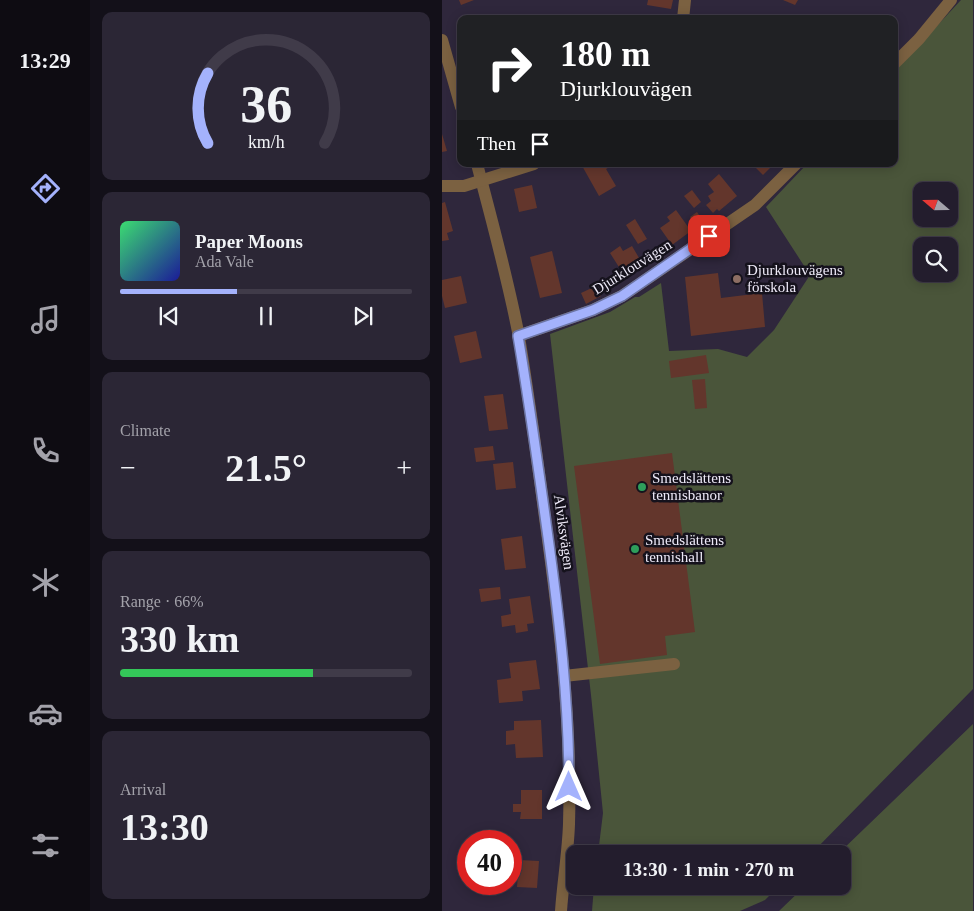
<!DOCTYPE html>
<meta charset="utf-8">
<style>
:root{--surface:#231d2d;--page:#2b2635;--text:#f1f3f6;--muted:#a3a2aa;--line:#403b49;--accent:#a4b2fc}
body{margin:0;font-family:Georgia,serif;background:var(--page);color:var(--text);height:100vh;display:flex;flex-direction:column;font-size:19px;white-space:nowrap}
*{box-sizing:border-box;margin:0}
p{font-size:16px;color:var(--muted)}
.icon{flex:none;width:28px;height:28px;fill:none;stroke:currentColor;stroke-width:2;stroke-linecap:round;stroke-linejoin:round}
.map{position:relative;flex:1;overflow:hidden}
.side{display:flex;flex-direction:column;gap:12px;padding:12px;background:#131019;width:352px}
.side>*{flex:none}
.hud{position:absolute;left:15px;top:15px;width:441px;height:152px;border-radius:10px;box-shadow:0 2px 12px #0003,0 0 0 1px var(--line);background:#202124;color:#fff;overflow:hidden}
.needle{width:32px;rotate:290deg}
.controls{position:absolute;left:471px;top:182px;display:grid;gap:10px}
.controls a{display:grid;place-items:center;width:45px;height:45px;border-radius:10px;background:var(--surface);box-shadow:0 2px 12px #0003,0 0 0 1px var(--line);font-size:25px}
.speed{position:absolute;left:15px;top:830px;display:flex;gap:10px;font-size:25px;font-weight:700;text-align:center}
.speed>*{display:grid;place-content:center;width:65px;height:65px;border-radius:50%;background:var(--surface);box-shadow:0 2px 12px #0003,0 0 0 1px var(--line);line-height:1}
.speed .limit{border:8px solid #d22;background:#fff;color:#111}
.pin{position:absolute;display:grid;place-items:center;width:42px;height:42px;color:#fff;margin:-21px;border-radius:10px;box-shadow:0 2px 8px #0006}
.me{position:absolute;width:55px;margin:-28px;rotate:0deg;stroke-linejoin:round;filter:drop-shadow(0 0 4px #0008)}
.turn{display:flex;align-items:center;gap:18px;height:105px;padding:0 20px;font-size:22px}
.turn .icon{width:65px;height:65px;stroke-width:2.5}
.turn b{display:block;font-size:35px;line-height:42px}
.then{display:flex;align-items:center;height:48px;padding:0 20px;background:#0003;gap:10px;font-size:19px}
.big{font-size:38px;font-weight:700;line-height:1.1}
.side .tile{flex:1;display:flex;flex-direction:column;justify-content:center;gap:8px;min-width:0;padding:0 18px;border-radius:10px;background:var(--page)}
.side .dial{align-items:center;gap:0}
.dial svg{height:130px;overflow:visible;fill:none;stroke:var(--line);stroke-width:7;stroke-linecap:round;text-anchor:middle}
.dial text{fill:var(--text);stroke:none}
.song{display:flex;align-items:center;gap:15px}
.cover{width:60px;height:60px;border-radius:8px;background:linear-gradient(135deg,hsl(140 70% 55%),hsl(240 70% 35%))}
.played{height:5px;border-radius:2px;background:linear-gradient(90deg,var(--accent) 40%,var(--line) 40%)}
.keys{display:flex;justify-content:space-around;direction:ltr}
.heat{display:flex;justify-content:space-between;align-items:center;font-size:28px;direction:ltr}
.charge{height:8px;border-radius:4px;background:linear-gradient(90deg,#34c759 66%,var(--line) 0)}
.trip{position:absolute;left:124px;top:845px;width:285px;height:50px;border-radius:10px;background:var(--surface);box-shadow:0 2px 12px #0003,0 0 0 1px var(--line);font-weight:700;line-height:50px;text-align:center}
main{display:flex;flex:1;min-height:0}
.menu{display:flex;flex-direction:column;width:90px;justify-content:space-around;align-items:center;background:#0e0c12;color:var(--muted)}
.menu .icon{width:35px;height:35px}
.menu .current{color:var(--accent)}
.menu b{font-size:22px;color:var(--text)}
.map>svg:first-child{display:block}
.green{fill:#4a553a;fill-rule:evenodd}
.building{fill:#63362c}
.lines{fill:none;stroke-linecap:round;stroke-linejoin:round}
.minor{stroke:#7b6141;stroke-width:12}
.route-casing{stroke:#6b74a4;stroke-width:12}
.route{stroke:#a4b2fc;stroke-width:9}
.education-dot{fill:#8d6e63;stroke:#15121c;stroke-width:2}
.leisure-dot{fill:#2e9e5b;stroke:#15121c;stroke-width:2}
.labels{text-anchor:middle;dominant-baseline:central;stroke-width:5;stroke-linejoin:round;paint-order:stroke}
.street-label{font-size:15px;fill:#eeeaf8;stroke:#15121c}
.poi-label{font-size:15px;fill:#eeeaf8;stroke:#15121c;text-anchor:start}
</style>
<main>
<nav class="menu">
<b>13:29</b>
<svg class="icon current" aria-label="directions" viewBox="0 0 24 24"><path d="M12 3l9 9-9 9-9-9zM9 14v-3h6M13 9l2 2-2 2"/></svg>
<svg class="icon" aria-label="music" viewBox="0 0 24 24"><path d="M9 18V5l10-2v13"/><circle cx="6" cy="18" r="3"/><circle cx="16" cy="16" r="3"/></svg>
<svg class="icon" aria-label="phone" viewBox="0 0 24 24"><path d="M5 4h4l2 5-3 2q2 4 5 5l2-3 5 2v4C11 20 4 13 5 4z"/></svg>
<svg class="icon" aria-label="climate" viewBox="0 0 24 24"><path d="M12 3v18M4 7l16 10M4 17L20 7"/></svg>
<svg class="icon" aria-label="car" viewBox="0 0 24 24"><path d="M5 17H2v-5l4-1 3-4h7l3 4 3 1v5h-3M9 17h6M6 11h13"/><circle cx="7" cy="17" r="2"/><circle cx="17" cy="17" r="2"/></svg>
<svg class="icon" aria-label="filters" viewBox="0 0 24 24"><path d="M4 7h16M4 17h16"/><circle cx="9" cy="7" r="2"/><circle cx="15" cy="17" r="2"/></svg>
</nav>
<section class="side">
<div class="tile dial"><svg viewBox="0 0 100 80">
<path d="M14 69A42 42 0 1 1 86 69"/>
<path d="M14 69A42 42 0 0 1 14 26" stroke="#a4b2fc"/>
<text x="50" y="56" font-size="32" font-weight="700">36</text>
<text x="50" y="72" font-size="11">km/h</text>
</svg></div>
<div class="tile">
<div class="song"><i class="cover"></i><div><b>Paper Moons</b><p>Ada Vale</p></div></div>
<div class="played"></div>
<div class="keys"><svg class="icon" aria-label="previous" viewBox="0 0 24 24"><path d="M18 5L8 12l10 7zM5 5v14"/></svg><svg class="icon" aria-label="pause" viewBox="0 0 24 24"><path d="M8 5v14M16 5v14"/></svg><svg class="icon" aria-label="next" viewBox="0 0 24 24"><path d="M6 5l10 7-10 7zM19 5v14"/></svg></div>
</div>
<div class="tile"><p>Climate</p>
<div class="heat"><a>−</a><b class="big">21.5°</b><a>+</a></div>
</div>
<div class="tile"><p>Range · 66%</p><b class="big">330 km</b><div class="charge"></div></div>
<div class="tile"><p>Arrival</p><b class="big">13:30</b></div>
</section>
<div class="map">
<svg width="532" height="911" viewBox="0 0 532 911">
<rect width="100%" height="100%" fill="#2f273c"/>
<g class="green">
<path d="M519,0H531V689L369,854H156L161,813L149,695L108,334L168,312L193,297H197L219,283L227,351L276,349L305,357L332,330L368,275L324,207L365,164H452L453,71ZM480,191H508V219H480ZM480,246H508V274H480Z"/>
<polygon points="531,724 531,911 337,911 363,886 400,886 400,854 396,854"/>
<polygon points="152,886 337,886 323,900 298,911 150,911"/>
</g>
<g class="building">
<polygon points="17,0 32,0 19,5"/>
<polygon points="206,0 231,0 229,9 205,5"/>
<polygon points="341,0 356,0 353,5"/>
<polygon points="261,14 274,19 259,19"/>
<polygon points="0,134 5,151 0,152"/>
<polygon points="139,164 173,164 164,169 174,186 157,196"/>
<polygon points="310,164 332,164 321,175"/>
<polygon points="277,174 295,196 277,211 275,209 271,213 264,205 269,201 266,196 272,192 266,184"/>
<polygon points="90,185 95,208 77,212 72,189"/>
<polygon points="250,190 259,202 252,208 242,196"/>
<polygon points="3,202 11,231 5,233 7,240 0,241 0,203"/>
<polygon points="234,210 249,231 230,245 218,228 228,221 225,217"/>
<polygon points="255,212 261,221 254,226 248,217"/>
<polygon points="193,219 205,239 196,244 184,225"/>
<polygon points="178,246 181,251 190,246 200,263 182,275 168,253"/>
<polygon points="110,251 120,293 98,298 88,257"/>
<polygon points="276,273 279,298 320,293 323,327 249,336 243,277"/>
<polygon points="19,276 25,303 3,308 0,296 0,280"/>
<polygon points="154,286 159,296 144,304 139,293"/>
<polygon points="34,331 40,358 18,363 12,336"/>
<polygon points="264,355 267,373 229,378 227,361"/>
<polygon points="263,379 265,408 253,409 250,380"/>
<polygon points="61,394 66,429 47,431 42,396"/>
<polygon points="51,446 53,460 34,462 32,448"/>
<polygon points="230,453 253,632 223,636 225,655 158,664 132,466"/>
<polygon points="71,462 74,488 54,490 51,464"/>
<polygon points="80,536 84,568 63,570 59,539"/>
<polygon points="58,587 59,599 39,602 37,589"/>
<polygon points="88,596 92,623 85,624 86,631 74,633 73,625 60,627 59,616 69,614 67,599"/>
<polygon points="94,660 98,689 80,691 81,701 57,703 55,680 69,678 67,663"/>
<polygon points="99,720 101,757 74,758 73,744 64,745 64,731 72,730 72,721"/>
<polygon points="79,790 100,790 100,819 78,819 79,812 71,812 71,804 79,804"/>
<polygon points="77,860 97,861 95,888 75,887"/>
</g>
<g class="lines">
<g class="minor">
<polyline points="241,19 243,0"/>
<polyline points="0,40 19,107"/>
<polyline points="452,64 477,39 509,0"/>
<path d="M35,164C50,221 66,279 77,337C87,397 95,457 103,518C117,619 130,721 127,824C126,853 121,882 119,911"/>
<polyline points="0,186 22,186 92,164"/>
<polyline points="76,336 151,310 180,296 313,205 354,164"/>
<polyline points="122,676 232,664"/>
</g>
</g>
<g class="lines">
<defs>
<path id="route" d="M127,787C127,701 117,616 105,530C96,465 87,400 76,336L151,310L180,296L267,236"/>
</defs>
<use href="#route" class="route-casing"/>
<use href="#route" class="route"/>
</g>
<circle class="education-dot" cx="295" cy="279" r="5"/>
<g class="leisure-dot">
<circle cx="200" cy="487" r="5"/>
<circle cx="193" cy="549" r="5"/>
</g>
<g class="labels">
<g class="street-label">
<text transform="translate(190 267) rotate(-32)">Djurklouvägen</text>
<text transform="translate(122 532) rotate(82)">Alviksvägen</text>
</g>
<g class="poi-label">
<text x="305" y="270">Djurklouvägens<tspan x="305" dy="17">förskola</tspan></text>
<text x="210" y="478">Smedslättens<tspan x="210" dy="17">tennisbanor</tspan></text>
<text x="203" y="540">Smedslättens<tspan x="203" dy="17">tennishall</tspan></text>
</g>
</g>
</svg>
<div class="controls">
<a><svg class="needle" viewBox="-14 -14 28 28"><path d="M0-13l5 13h-10z" fill="#e53935"/><path d="M0 13l5-13h-10z" fill="#a3a2aa"/></svg></a>
<a><svg class="icon" aria-label="search" viewBox="0 0 24 24"><circle cx="10" cy="10" r="6"/><path d="M15 15l6 6"/></svg></a>
</div>
<div class="speed"><div class="limit">40</div></div>
<div class="pin" style="left:267px;top:236px;background:#d93025"><svg class="icon" aria-label="arrive" viewBox="0 0 24 24"><path d="M6 21V4h12l-3 4 3 4H6"/></svg></div>
<svg class="me" style="left:127px;top:787px" viewBox="-20 -20 40 40"><path d="M0-17L14 15 0 8-14 15z" fill="#a4b2fc" stroke="#fff" stroke-width="4"/></svg>
<div class="trip">13:30 · 1 min · 270 m</div>
<div class="hud">
<div class="turn"><svg class="icon" aria-label="right" viewBox="0 0 24 24"><path d="M7 20v-9h11M14 6l5 5-5 5"/></svg><div><b>180 m</b>Djurklouvägen</div></div>
<div class="then">Then<svg class="icon" aria-label="arrive" viewBox="0 0 24 24"><path d="M6 21V4h12l-3 4 3 4H6"/></svg></div>
</div>
</div>
</main>
